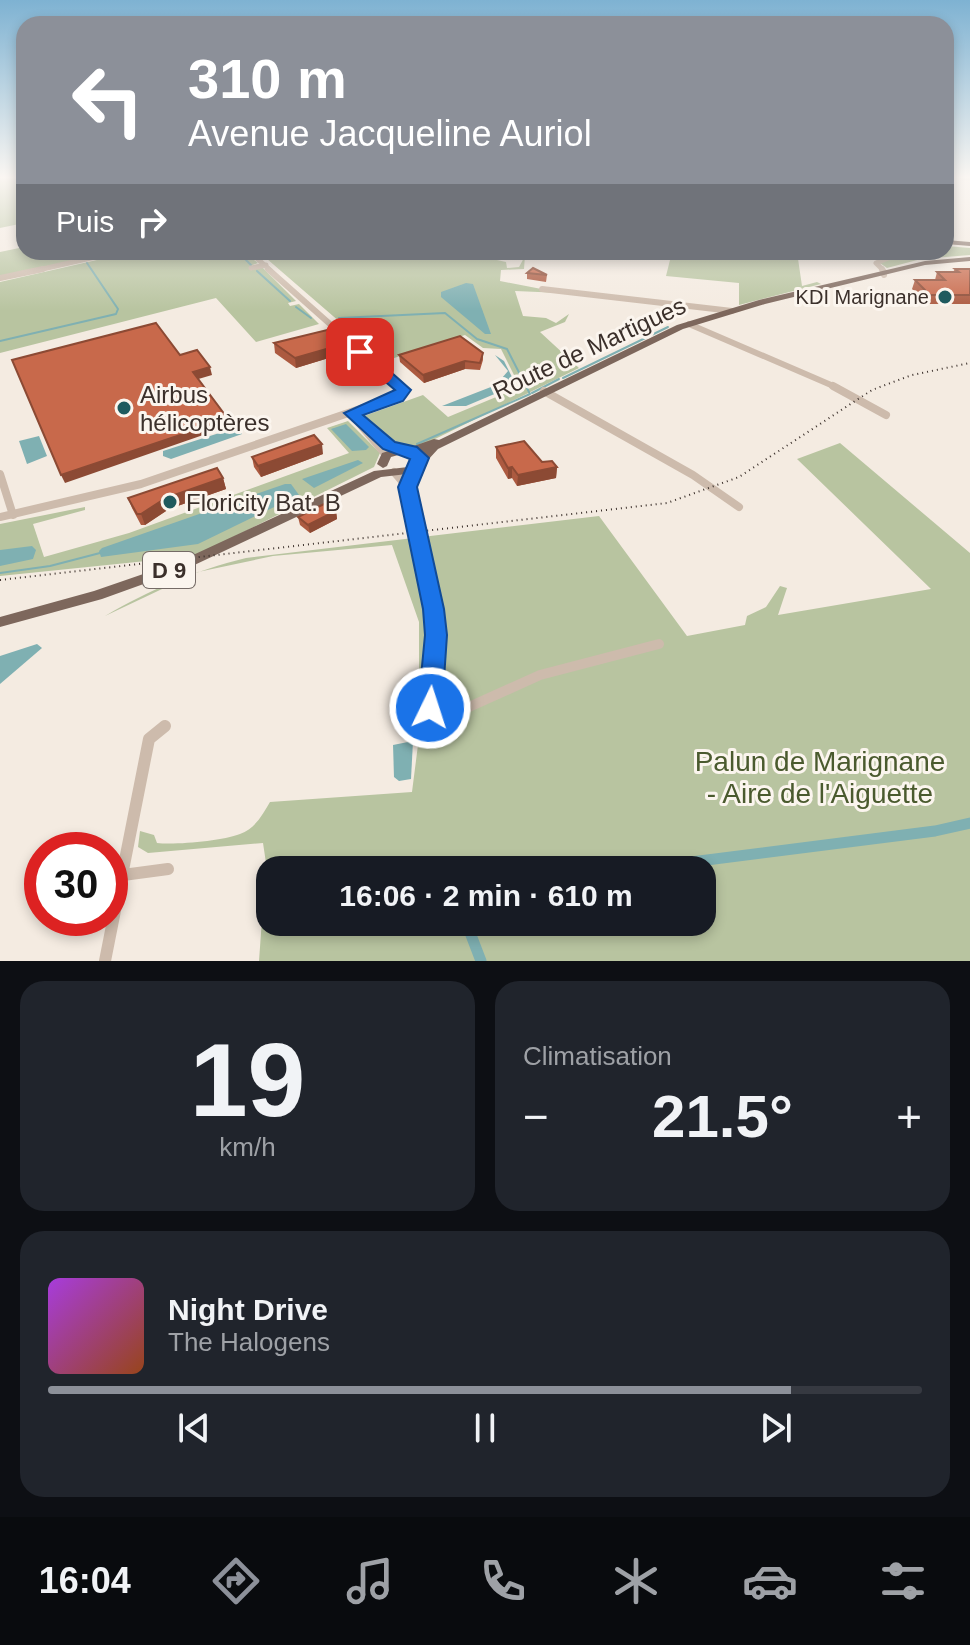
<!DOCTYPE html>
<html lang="fr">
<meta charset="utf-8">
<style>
:root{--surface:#171b24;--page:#20242c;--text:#f1f3f6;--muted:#9ea1a6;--line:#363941;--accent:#8c9099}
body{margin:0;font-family:Helvetica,sans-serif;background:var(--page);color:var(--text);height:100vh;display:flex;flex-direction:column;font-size:30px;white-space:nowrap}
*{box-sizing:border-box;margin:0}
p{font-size:26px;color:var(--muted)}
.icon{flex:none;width:44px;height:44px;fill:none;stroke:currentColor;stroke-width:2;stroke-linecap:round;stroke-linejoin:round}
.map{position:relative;height:961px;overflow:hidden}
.sheet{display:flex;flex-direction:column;gap:20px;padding:20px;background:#0d0f14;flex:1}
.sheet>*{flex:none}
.banner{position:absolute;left:16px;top:16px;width:938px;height:244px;border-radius:24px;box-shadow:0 4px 12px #0003;background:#8c9099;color:#fff;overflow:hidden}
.speed{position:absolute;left:24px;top:832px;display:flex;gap:16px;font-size:40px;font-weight:700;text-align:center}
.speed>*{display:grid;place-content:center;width:104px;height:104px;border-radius:50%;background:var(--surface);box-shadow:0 4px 12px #0003;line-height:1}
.speed .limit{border:12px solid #d22;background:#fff;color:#111}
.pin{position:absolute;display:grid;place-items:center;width:68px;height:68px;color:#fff;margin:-34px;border-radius:16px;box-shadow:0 4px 12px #0006}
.me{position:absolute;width:88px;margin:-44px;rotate:4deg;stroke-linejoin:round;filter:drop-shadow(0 0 6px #0008)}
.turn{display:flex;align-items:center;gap:28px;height:168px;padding:0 40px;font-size:36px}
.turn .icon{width:104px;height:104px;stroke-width:2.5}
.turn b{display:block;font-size:56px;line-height:68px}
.then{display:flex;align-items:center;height:76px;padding:0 40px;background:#0003;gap:16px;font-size:30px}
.big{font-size:60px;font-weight:700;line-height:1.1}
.sheet .tile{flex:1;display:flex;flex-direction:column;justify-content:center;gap:12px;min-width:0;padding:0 28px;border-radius:24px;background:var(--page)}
.sheet .dial{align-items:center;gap:0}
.dial b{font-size:104px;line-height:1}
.song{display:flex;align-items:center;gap:24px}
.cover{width:96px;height:96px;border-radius:12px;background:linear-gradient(135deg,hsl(280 70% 55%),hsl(20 70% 35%))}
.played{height:8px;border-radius:4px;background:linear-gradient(90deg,var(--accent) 85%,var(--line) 85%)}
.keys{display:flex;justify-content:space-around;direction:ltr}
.heat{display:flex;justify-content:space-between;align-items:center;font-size:44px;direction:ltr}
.sheet .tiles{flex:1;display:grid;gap:20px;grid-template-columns:1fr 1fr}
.tile:last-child{grid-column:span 2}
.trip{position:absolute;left:256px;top:856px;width:460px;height:80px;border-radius:24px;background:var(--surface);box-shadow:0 4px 12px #0003;font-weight:700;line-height:80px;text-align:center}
.menu{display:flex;height:128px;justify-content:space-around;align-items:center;background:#090b0e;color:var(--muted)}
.menu .icon{width:56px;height:56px}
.menu .current{color:var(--accent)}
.menu b{font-size:36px;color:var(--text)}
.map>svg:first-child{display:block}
.green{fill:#b8c4a0;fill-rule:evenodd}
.water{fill:#7fb0b2}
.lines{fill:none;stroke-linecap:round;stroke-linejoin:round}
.stream{stroke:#7fb0b2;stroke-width:2}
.canal{stroke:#7fb0b2;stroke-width:11}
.street-far4{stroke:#cdbbac;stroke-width:5}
.street-far3{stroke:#cdbbac;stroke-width:6}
.street-far2{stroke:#cdbbac;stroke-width:8}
.street-far1{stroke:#cdbbac;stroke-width:10}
.street{stroke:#cdbbac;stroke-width:12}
.primary{fill:#7d675c;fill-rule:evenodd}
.rail{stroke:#3b302b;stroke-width:2;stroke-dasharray:1 4;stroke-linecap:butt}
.wall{fill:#ac5a40}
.shaded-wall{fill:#8c4a34}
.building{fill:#c8694b;stroke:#8c4a34;stroke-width:2}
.route{fill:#1a73e8;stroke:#114b97;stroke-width:2}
.poi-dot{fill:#1f5a5e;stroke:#fbf5ee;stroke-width:3}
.labels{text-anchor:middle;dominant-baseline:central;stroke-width:6;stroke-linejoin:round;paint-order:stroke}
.far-poi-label{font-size:20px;fill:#3b302b;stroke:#fbf5ee;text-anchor:end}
.shield{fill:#fbf5ee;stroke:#756b66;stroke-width:2}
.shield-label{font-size:22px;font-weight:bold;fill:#3b302b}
.street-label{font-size:24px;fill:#3b302b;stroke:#fbf5ee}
.poi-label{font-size:24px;fill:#3b302b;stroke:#fbf5ee;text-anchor:start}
.near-park-label{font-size:28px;fill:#4a5a2e;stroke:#fbf5ee}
</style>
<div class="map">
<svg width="970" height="961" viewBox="0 0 970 961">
<rect width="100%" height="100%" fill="#f4ebe1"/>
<g class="green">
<polygon points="0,177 22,177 16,182 24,183 24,223 0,228"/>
<polygon points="946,246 970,248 970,255 921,259 887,268 880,263 907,252 946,252"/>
<polygon points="24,247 24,252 82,252 80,259 0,276 0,252"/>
<polygon points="132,252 244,252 258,263 250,266 263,268 296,301 288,303 290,306 299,304 319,324 256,342 216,298 0,353 0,282"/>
<polygon points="259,252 495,252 497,260 506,262 507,268 519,267 525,256 524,269 501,270 500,281 562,293 515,291 523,316 546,318 556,323 569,314 565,322 540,332 579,368 433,440 418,446 394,445 364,416 423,395 448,417 520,387 501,349 483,348 465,335 385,361"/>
<polygon points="672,252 797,252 802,286 817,282 821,284 739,305 739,283 666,276"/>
<polygon points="348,421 380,453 374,467 195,556 0,576 0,524 85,507 85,510 33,524 44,557 129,533 349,453 327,428"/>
<path d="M840,443L970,553V961H259L266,863L263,843L148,853L138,847L140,831L154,835L157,843C176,845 222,841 240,834C255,829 263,814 270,802L412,792L419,737V622L392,545L273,556L198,572L105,616C151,589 194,571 246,558L599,516L687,636L745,625L747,616L766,607L780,586L787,588L778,615L931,589L797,459ZM270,870H702V922H270Z"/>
</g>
<g class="water">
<polygon points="466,283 473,284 491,334 485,334 441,297 441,292"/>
<polygon points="495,355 504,361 516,385 466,406 442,406 496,385 508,371"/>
<polygon points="346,424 369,447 366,450 352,451 331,429"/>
<polygon points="235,428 241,428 242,434 171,459 163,456 163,451"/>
<polygon points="39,436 47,456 27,464 19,441"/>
<polygon points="358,460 363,463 314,488 302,479"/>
<polygon points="285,484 291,484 299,495 198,544 101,557 99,551 102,548"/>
<polygon points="32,546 36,550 33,559 0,566 0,550"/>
<polygon points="37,644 42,648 0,684 0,656"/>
<polygon points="413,741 411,779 399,781 394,777 393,745"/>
</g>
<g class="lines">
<g class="stream">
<polyline points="238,252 251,265"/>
<polyline points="89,256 90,252"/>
<polyline points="257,271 290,301"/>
<polyline points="296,307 311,318"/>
<polyline points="339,318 445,313 477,339 507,349 530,394 417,444"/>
<polyline points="0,341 116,314 118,309 87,263"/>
<polyline points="563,378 668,327"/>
<polyline points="532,393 559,379"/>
<polyline points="0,573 50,566 100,553"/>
</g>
<g class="canal">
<polyline points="628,870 935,831 970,823"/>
<polyline points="466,922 481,961"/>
</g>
<g class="street-far4">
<polyline points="962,177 970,178"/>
<polyline points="946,244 949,245"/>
<polyline points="250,252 271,271"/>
<polyline points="251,268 266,265"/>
<polyline points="34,271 117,252"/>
<polyline points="884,271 876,263 903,252"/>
</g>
<g class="street-far3">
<polyline points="268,269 402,388"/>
<polyline points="882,269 884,275"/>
<polyline points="0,278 43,269"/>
<polyline points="542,289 732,311"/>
<polyline points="689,324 838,388"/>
</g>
<g class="street-far2">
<polyline points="833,386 886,415"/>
<polyline points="544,391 693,475 739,507"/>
<polyline points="352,413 389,445 402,450"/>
<polyline points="354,417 386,455"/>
<polyline points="394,472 407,487 416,467"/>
<polyline points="0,474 13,515"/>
<polyline points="407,487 420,536"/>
<polyline points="0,517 141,484 401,395 400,386"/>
</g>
<polyline class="street-far1" points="419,534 435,617 430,689 436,715 449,716 540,675 659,644"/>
<g class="street">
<polyline points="123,875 168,869"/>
<polyline points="105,961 149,739 165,726"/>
</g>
<g class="primary">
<polygon points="946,240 970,242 970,246 946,244"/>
<polygon points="970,257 970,261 925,265 765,304 683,329 438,449 416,473 381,477 188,568 102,599 0,627 0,617 94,591 178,562 374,471 408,467 418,457 402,454 391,457 387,466 383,468 377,464 382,453 402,447 408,448 434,439 439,440 677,325 759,300 925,261"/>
</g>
<polyline class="rail" points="0,580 667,503 739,477 872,390 912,375 970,363"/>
</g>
<g class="wall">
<polygon points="955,269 970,269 970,304 927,304 912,289 915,280 935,280 937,272 953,272"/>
<polygon points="527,273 547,275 546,282 527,279"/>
<polygon points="274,343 344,344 345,353 296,368 275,353"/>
<polygon points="483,353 483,360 480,370 465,369 424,383 400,362 399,355"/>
<polygon points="496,447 557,467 556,478 517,486 512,478 508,479 496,458"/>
<polygon points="323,454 261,477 254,467 252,457"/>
<polygon points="223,478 226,489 169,509 145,525 141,525 132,508 128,498"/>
<polygon points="336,511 337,519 310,533 300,525 298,517"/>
</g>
<g class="shaded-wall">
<polygon points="344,344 345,353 296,368 295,358"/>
<polygon points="465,361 465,369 424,383 423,375"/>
<polygon points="210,367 212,375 195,380 193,372"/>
<polygon points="228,419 229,426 65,483 61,475"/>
<polygon points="322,444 323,454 261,477 258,466"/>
<polygon points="512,467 512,478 508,479 508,468"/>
<polygon points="557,467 556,478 517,486 518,475"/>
<polygon points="223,478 226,489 169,509 145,525 141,514 166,498"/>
<polygon points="336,511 337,519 310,533 308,525"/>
</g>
<g class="building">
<polygon points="533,268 547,275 527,273"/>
<polygon points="955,269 970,269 970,295 930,295 915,280 945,280 937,272 959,272"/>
<polygon points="156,323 180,355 197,350 210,367 193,372 228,419 61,475 12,360"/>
<polygon points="327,330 344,344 295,358 274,343"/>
<polygon points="460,336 483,353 480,363 465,361 423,375 399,355"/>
<polygon points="314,435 322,444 258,466 252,457"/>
<polygon points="524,441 542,462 552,461 557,467 518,475 512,467 508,468 496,447"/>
<polygon points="217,468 223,478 166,498 141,514 137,514 128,498"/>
<polygon points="326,503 336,511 308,525 298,517"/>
</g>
<linearGradient id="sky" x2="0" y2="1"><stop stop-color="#7eb2d2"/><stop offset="0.57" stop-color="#faf6f2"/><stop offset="1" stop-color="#faf6f2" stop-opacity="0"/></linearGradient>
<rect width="970" height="311" fill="url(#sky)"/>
<polygon class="route" points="354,349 365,349 411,390 403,401 363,415 395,442 417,447 429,458 417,487 444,609 447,635 442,708 439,715 430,718 422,715 418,708 425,635 423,609 398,487 410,459 383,449 344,413 395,390 354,355"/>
<g class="poi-dot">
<circle cx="945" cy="297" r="8"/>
<circle cx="124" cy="408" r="8"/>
<circle cx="170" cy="502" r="8"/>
</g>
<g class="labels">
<g class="far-poi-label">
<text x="929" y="297">KDI Marignane</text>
</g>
<rect class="shield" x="143" y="552" width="52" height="36" rx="6"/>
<g class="shield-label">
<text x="169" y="570">D 9</text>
</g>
<g class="street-label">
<text transform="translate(589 348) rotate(-25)">Route de Martigues</text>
</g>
<g class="poi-label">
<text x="140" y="394">Airbus<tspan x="140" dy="28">hélicoptères</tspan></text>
<text x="186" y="502">Floricity Bat. B</text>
</g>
<g class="near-park-label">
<text x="820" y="761">Palun de Marignane<tspan x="820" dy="32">- Aire de l'Aiguette</tspan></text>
</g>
</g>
</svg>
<div class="speed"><div class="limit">30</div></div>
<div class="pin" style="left:360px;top:352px;background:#d93025"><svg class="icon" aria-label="arrive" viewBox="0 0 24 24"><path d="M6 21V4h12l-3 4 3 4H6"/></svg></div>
<svg class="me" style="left:430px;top:708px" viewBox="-20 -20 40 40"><circle r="17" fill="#1a73e8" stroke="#fff" stroke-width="3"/><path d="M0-11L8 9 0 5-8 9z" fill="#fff"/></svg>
<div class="trip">16:06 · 2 min · 610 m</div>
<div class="banner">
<div class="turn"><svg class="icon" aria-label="left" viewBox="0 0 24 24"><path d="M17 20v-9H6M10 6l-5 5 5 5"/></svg><div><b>310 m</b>Avenue Jacqueline Auriol</div></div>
<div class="then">Puis<svg class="icon" aria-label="right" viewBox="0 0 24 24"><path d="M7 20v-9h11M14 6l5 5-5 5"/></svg></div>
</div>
</div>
<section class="sheet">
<div class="tiles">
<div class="tile dial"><b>19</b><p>km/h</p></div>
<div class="tile"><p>Climatisation</p>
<div class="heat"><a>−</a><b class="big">21.5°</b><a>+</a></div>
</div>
<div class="tile">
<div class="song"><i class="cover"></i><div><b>Night Drive</b><p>The Halogens</p></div></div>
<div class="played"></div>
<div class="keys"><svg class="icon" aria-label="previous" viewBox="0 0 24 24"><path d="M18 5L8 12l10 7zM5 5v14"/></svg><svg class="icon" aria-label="pause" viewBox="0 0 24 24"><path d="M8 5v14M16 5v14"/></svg><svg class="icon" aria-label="next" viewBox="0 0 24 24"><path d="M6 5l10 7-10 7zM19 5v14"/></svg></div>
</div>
</div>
</section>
<nav class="menu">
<b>16:04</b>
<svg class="icon current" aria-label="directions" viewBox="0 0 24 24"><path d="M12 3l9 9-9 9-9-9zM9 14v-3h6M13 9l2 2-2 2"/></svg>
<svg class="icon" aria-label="music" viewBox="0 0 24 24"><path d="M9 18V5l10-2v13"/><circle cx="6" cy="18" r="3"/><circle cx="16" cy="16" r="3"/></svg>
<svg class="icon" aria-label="phone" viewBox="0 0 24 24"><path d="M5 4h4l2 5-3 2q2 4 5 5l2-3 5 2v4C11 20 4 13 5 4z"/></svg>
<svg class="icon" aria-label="climate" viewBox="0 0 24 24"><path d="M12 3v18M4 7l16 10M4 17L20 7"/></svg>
<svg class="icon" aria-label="car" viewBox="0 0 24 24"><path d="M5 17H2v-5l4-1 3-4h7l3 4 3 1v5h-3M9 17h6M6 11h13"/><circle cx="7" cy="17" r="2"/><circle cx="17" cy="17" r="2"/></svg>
<svg class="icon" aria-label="filters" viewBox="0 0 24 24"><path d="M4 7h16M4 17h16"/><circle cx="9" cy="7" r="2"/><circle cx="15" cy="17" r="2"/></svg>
</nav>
